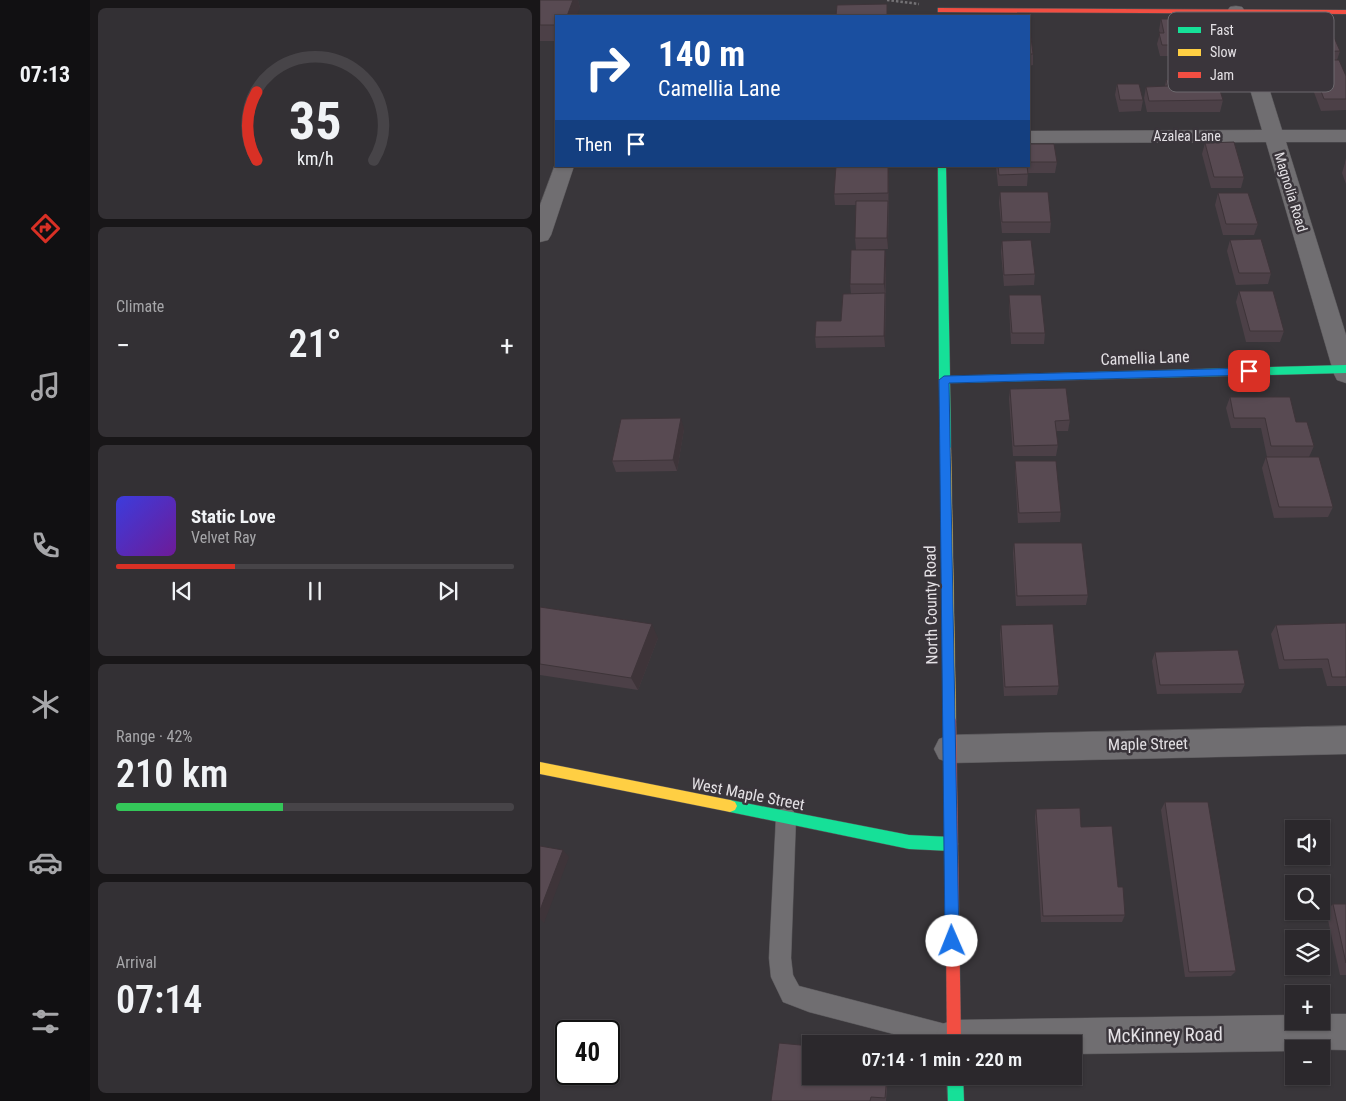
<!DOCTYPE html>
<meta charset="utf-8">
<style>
:root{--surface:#2b282c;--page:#333034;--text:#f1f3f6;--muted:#a6a6a9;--line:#474448;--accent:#d93025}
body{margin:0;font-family:"Roboto Condensed",sans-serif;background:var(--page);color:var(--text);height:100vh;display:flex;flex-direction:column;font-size:19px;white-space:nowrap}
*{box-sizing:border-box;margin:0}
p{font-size:16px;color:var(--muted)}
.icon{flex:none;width:28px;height:28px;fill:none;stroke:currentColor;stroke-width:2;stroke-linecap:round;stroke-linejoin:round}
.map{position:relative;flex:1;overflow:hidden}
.sheet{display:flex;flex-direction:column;gap:8px;padding:8px;background:#181618;width:450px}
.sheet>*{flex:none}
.guide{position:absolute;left:15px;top:15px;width:475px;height:152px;border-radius:0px;box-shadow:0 1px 4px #0004,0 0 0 1px var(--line);background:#1a4fa0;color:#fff;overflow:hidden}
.tools{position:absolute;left:745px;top:820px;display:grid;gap:10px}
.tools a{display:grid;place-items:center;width:45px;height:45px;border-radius:0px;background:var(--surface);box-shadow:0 1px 4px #0004,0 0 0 1px var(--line);font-size:25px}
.speed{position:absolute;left:15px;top:1020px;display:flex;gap:10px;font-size:25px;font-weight:700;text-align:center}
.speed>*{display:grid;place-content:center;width:65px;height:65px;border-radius:50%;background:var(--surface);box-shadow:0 1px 4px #0004,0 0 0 1px var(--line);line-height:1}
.speed .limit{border:2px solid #111;border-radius:8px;background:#fff;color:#111}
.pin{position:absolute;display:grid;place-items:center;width:42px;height:42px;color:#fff;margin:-21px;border-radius:10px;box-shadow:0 2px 8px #0006}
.me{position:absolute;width:55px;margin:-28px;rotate:359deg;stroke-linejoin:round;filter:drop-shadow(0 0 4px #0008)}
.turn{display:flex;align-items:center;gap:18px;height:105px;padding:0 20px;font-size:22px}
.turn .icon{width:65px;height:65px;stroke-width:2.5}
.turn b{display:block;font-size:35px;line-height:42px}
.then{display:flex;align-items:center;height:48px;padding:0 20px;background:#0003;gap:10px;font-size:19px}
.big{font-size:38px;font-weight:600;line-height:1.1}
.sheet .tile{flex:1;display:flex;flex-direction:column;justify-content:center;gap:8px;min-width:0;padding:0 18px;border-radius:8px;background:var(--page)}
.sheet .dial{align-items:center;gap:0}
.dial svg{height:130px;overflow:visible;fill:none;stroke:var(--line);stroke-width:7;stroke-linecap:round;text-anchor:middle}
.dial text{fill:var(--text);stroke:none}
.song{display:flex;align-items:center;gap:15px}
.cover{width:60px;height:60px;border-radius:8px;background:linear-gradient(135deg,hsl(240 70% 55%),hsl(280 70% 35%))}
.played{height:5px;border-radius:2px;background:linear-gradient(90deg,var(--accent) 30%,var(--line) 30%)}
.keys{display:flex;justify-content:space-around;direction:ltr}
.heat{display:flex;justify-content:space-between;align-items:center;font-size:28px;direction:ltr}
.charge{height:8px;border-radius:4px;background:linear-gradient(90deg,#34c759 42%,var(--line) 0)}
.trip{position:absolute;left:262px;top:1035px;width:280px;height:50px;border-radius:0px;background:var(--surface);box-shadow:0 1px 4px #0004,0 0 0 1px var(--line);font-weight:600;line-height:50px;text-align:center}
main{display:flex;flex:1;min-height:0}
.dock{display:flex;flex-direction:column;width:90px;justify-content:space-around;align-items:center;background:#111012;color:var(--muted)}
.dock .icon{width:35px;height:35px}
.dock .selected{color:var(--accent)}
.dock b{font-size:22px;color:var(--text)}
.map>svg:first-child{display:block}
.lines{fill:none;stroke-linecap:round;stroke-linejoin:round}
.lane-casing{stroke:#575558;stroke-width:1}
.street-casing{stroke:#575558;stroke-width:1}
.fast-casing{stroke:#575558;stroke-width:1}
.slow-casing{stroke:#575558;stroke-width:1}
.jam-casing{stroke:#575558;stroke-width:1}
.path{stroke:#747275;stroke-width:2.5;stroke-dasharray:2.5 2;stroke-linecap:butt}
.lane{fill:#706e71;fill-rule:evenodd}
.street{fill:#706e71;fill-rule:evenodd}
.fast{fill:#16e098;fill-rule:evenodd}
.slow{fill:#ffcf43;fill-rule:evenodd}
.jam{fill:#f24e42;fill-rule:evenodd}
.wall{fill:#4c4047}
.shaded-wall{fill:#3e3439}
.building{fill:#584a52;stroke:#3e3439}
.route{fill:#1a73e8;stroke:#114b97}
.labels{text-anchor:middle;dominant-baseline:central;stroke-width:5;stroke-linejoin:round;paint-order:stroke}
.far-street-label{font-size:14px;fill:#e4e1e5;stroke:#3a353b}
.street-label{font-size:16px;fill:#e4e1e5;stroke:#3a353b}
.near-street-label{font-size:19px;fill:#e4e1e5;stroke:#3a353b}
.key{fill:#3a353b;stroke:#6d696e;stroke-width:1}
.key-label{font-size:14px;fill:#e4e1e5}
</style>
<main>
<nav class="dock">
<b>07:13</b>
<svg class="icon selected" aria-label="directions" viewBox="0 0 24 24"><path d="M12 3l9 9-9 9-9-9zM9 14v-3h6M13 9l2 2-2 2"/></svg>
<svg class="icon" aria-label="music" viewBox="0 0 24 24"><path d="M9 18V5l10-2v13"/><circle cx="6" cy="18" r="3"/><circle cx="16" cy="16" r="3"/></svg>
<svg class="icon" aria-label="phone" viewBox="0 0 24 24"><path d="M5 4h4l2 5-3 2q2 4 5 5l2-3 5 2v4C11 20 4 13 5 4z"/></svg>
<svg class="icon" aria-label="climate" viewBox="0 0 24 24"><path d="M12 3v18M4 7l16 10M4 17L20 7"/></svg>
<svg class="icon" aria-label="car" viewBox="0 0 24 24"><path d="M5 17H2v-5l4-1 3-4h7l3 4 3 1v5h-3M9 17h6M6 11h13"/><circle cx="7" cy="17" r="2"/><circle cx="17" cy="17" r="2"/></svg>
<svg class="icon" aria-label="filters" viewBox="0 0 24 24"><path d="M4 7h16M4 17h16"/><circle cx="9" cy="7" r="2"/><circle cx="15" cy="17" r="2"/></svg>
</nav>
<section class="sheet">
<div class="tile dial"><svg viewBox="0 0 100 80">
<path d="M14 69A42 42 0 1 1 86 69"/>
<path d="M14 69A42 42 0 0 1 14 27" stroke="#d93025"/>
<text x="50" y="56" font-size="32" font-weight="700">35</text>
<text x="50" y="72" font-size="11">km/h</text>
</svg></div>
<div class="tile"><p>Climate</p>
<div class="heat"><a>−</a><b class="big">21°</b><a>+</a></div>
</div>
<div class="tile">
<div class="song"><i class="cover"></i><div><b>Static Love</b><p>Velvet Ray</p></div></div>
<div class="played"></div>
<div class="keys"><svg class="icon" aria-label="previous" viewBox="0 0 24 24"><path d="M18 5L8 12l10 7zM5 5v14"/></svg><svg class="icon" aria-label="pause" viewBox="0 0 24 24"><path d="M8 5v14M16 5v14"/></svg><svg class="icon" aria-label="next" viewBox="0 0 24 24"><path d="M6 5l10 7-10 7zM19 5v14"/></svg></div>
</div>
<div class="tile"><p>Range · 42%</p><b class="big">210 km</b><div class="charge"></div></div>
<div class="tile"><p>Arrival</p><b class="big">07:14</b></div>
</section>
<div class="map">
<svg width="806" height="1101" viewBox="0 0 806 1101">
<rect width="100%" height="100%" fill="#39363a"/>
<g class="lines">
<defs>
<polygon id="lane" points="246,807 253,810 256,817 251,958 253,975 259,986 413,1026 421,1030 425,1038 422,1044 392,1044 269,1012 243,1002 231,977 229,958 236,817 239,810"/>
<g id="street">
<polygon points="696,6 702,7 705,11 742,130 806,130 806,142 746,142 806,335 806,383 797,380 794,374 726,142 489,143 489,131 722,130 687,11 690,7"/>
<polygon points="16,162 16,166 34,166 11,235 8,240 0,242 0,205"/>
<polygon points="806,726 806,754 410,763 399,759 394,749 399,739 410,735"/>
<polygon points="781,1014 806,1014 806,1050 754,1049 754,1051 534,1054 534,1044 397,1044 395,1038 400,1025 413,1020 754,1015 754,1021 781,1021"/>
</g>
<g id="fast">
<polygon points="398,166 406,166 410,376 806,365 806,373 410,383 411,448 406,452 402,451 399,380"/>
<polygon points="190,800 369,835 411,837 416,839 418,844 416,849 411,851 369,849 190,812 185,810 183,806 185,802"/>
<polygon points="407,1076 423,1076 424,1101 408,1101"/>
</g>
<g id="slow">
<polygon points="406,444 411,448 416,720 414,724 410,726 406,724 404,720 401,448"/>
<polygon points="0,762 190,800 195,802 197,806 195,810 190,812 0,774"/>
</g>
<g id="jam">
<polygon points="398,8 806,10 806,14 401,12 398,12"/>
<polygon points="410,714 414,716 416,720 421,1044 407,1044 404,720 406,716"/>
</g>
</defs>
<use href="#lane" class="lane-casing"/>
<use href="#street" class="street-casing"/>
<use href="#fast" class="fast-casing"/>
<use href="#slow" class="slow-casing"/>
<use href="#jam" class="jam-casing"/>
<polyline class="path" points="347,0 379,4"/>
<use href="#lane" class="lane"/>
<use href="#street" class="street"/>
<use href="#fast" class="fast"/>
<use href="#slow" class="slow"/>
<use href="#jam" class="jam"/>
</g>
<g class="wall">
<polygon points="0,0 38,0 40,8 16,16 16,41 0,41"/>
<polygon points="621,19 670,54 667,65 638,65 636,56 620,56 617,44 620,33 619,30"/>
<polygon points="755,19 800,51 797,60 806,76 806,110 781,111 766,71 768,63 765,63 752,31"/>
<polygon points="489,20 493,54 493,65 489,66"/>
<polygon points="644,68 683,100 680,112 607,112 604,98 606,87 625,86 626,80 642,79"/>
<polygon points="577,84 603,100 601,111 579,112 575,95"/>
<polygon points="665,143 704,177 701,188 671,188 662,154"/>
<polygon points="489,144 517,162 515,173 488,173 487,186 458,186 456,166 489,166"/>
<polygon points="806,158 806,184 802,173 805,163 805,162"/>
<polygon points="349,166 348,249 316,250 315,238 316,205 295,205 294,194"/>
<polygon points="460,192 511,222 510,233 462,233 459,203"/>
<polygon points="678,193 718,224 714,235 683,235 675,205"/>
<polygon points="690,240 731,273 728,284 696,285 687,251"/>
<polygon points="462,241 495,274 494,285 464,286 461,252"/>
<polygon points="345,250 346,261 345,347 276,348 275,337 301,321 311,294 310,284"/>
<polygon points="699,291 744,331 740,342 706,342 696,302"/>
<polygon points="469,295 505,333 504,344 471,344 469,306"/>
<polygon points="470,389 530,420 528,431 516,431 518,445 516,456 473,456 469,399"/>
<polygon points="690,397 756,422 774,446 769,457 727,457 721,428 691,428 686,408"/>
<polygon points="144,429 137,471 76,472 72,461"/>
<polygon points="726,457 793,507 788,517 734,518 722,468"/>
<polygon points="475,461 521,512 520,522 478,523 475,472"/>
<polygon points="474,543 548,595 546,605 476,606 473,553"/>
<polygon points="0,608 118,638 98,690 0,675"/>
<polygon points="806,623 806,686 787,686 782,668 739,669 731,634 736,625"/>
<polygon points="461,625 519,686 517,695 464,696 460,634"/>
<polygon points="615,652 705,684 701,693 617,694 612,661"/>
<polygon points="625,802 696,971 691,976 645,977 621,810"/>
<polygon points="496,809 541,827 578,887 585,915 582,922 501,922 495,817"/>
<polygon points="793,904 806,904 806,975 800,975 786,911"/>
<polygon points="348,1076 346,1101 231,1101"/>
</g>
<g class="shaded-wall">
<polygon points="33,0 38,0 40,8 37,16 27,16"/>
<polygon points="348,166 349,170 348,205"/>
<polygon points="348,201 348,249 347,238"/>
<polygon points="345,250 346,261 345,295 344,284"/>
<polygon points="345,293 345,347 344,336"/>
<polygon points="141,418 144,429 137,471 133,460"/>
<polygon points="112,624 118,638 98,690 91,678"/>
<polygon points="23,850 29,857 4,923 0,919 0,910"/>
</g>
<g class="building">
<polygon points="0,0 33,0 27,16 16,16 16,25 0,25"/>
<polygon points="347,4 347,16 296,16 297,5"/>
<rect x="464" y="14" width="24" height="2"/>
<polygon points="621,19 659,19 670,54 640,54 638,45 622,45 619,33 624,33"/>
<polygon points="755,19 786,19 800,51 768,52"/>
<polygon points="489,20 493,54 489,54"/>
<polygon points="769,60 799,60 806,76 806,99 784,99"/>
<polygon points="644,68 673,68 683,100 609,101 606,87 628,86 626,80 647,79"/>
<polygon points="577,84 599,84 603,100 580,100"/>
<polygon points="694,142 704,177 674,177 665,143"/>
<polygon points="489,144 514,144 517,162 489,162"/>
<polygon points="296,166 348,166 348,193 294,194"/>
<polygon points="458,166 487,166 488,174 459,175"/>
<polygon points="460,192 508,192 511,222 462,222"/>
<polygon points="678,193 708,193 718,224 686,224"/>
<polygon points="316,201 348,201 347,238 315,238"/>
<polygon points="721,239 731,273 699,273 690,240"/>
<polygon points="491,240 495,274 464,275 462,241"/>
<polygon points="311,250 345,250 344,284 310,284"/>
<polygon points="699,291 733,291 744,331 710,331"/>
<polygon points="345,293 344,336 275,337 276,321 301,321 303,294"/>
<polygon points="469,295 501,295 505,333 472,333"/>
<polygon points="526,388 530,420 515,421 518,445 474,446 470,389"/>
<polygon points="690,397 750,397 756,422 767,422 774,446 731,446 725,418 694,418"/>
<polygon points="141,418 133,460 72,461 81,419"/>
<polygon points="726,457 779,457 793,507 739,507"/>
<polygon points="475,461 516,461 521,512 479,513"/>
<polygon points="474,543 542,543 548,595 477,596"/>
<polygon points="0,607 112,624 91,678 0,664"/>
<polygon points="806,623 806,677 792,677 788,659 744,660 736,625"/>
<polygon points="513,624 519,686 465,687 461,625"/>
<polygon points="698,650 705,684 620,685 615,652"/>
<polygon points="625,802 668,802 696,971 649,972"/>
<polygon points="540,808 541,827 572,826 578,887 583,887 585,915 503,916 496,809"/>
<polygon points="0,846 23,850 0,910"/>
<polygon points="793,904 806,904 806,963"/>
<polygon points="239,1043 271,1046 271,1076 347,1076 345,1098 331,1097 330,1101 231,1101"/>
</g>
<polygon class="route" points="709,368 714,371 709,375 409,383 419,941 417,946 412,948 407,946 405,941 399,380 404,376"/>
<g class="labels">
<g class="far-street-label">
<text x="647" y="136">Azalea Lane</text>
<text transform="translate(751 192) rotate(73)">Magnolia Road</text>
</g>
<g class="street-label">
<text transform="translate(605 358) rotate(-2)">Camellia Lane</text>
<text transform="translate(391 605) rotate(-91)">North County Road</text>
<text transform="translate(608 744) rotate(-1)">Maple Street</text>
<text transform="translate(208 794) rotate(11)">West Maple Street</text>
</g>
<g class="near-street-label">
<text transform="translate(625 1035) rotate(-1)">McKinney Road</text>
</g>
</g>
<rect x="628" y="12" width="166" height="80" rx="8" class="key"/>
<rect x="638" y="27" width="23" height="6" fill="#16e098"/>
<rect x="638" y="49" width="23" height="7" fill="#ffcf43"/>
<rect x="638" y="72" width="23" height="6" fill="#f24e42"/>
<g class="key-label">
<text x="670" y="35">Fast</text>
<text x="670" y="57">Slow</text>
<text x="670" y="80">Jam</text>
</g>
</svg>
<div class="tools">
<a><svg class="icon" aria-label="sound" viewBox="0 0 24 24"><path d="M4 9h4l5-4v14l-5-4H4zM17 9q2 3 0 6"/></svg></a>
<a><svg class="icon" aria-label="search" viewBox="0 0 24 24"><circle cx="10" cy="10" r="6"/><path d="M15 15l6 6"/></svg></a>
<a><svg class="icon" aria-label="layers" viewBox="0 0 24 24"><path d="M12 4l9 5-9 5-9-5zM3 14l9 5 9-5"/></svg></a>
<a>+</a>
<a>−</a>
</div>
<div class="speed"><div class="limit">40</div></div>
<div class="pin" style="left:709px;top:371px;background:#d93025"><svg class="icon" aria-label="arrive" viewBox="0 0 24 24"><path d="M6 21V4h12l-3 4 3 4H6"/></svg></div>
<svg class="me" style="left:412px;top:941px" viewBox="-20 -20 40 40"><circle r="19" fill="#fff"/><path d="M0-13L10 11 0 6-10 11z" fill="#1a73e8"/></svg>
<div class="trip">07:14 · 1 min · 220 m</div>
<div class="guide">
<div class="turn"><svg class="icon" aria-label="right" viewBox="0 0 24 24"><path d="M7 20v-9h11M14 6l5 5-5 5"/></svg><div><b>140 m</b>Camellia Lane</div></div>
<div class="then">Then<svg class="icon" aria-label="arrive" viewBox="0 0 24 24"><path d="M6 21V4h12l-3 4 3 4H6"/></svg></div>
</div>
</div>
</main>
